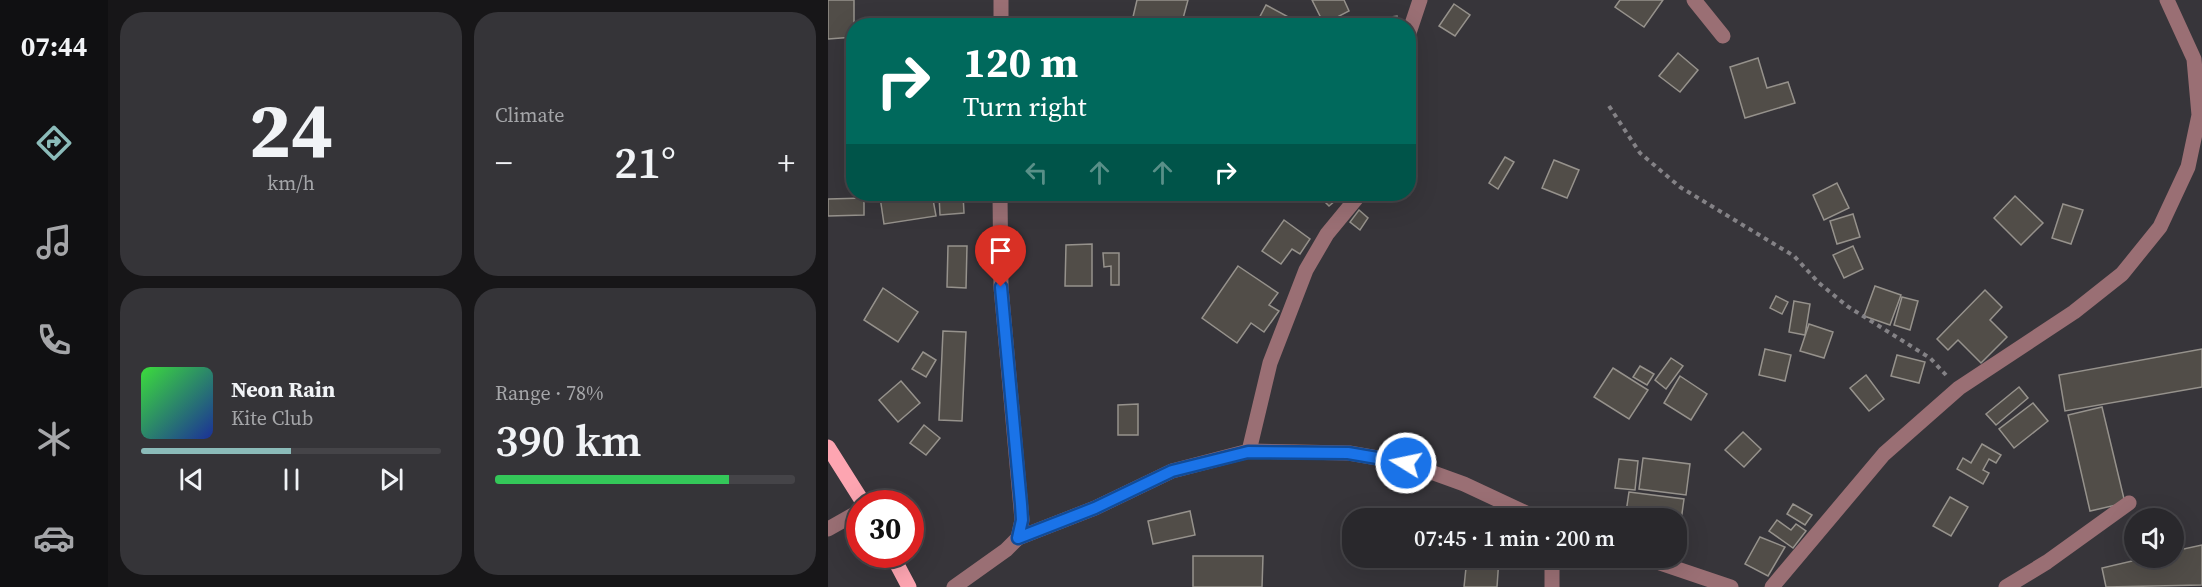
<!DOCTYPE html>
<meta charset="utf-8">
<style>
:root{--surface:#29282c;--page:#353438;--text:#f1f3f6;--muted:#a5a6a9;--line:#454448;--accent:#8bbbb9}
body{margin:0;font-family:"Source Serif 4",serif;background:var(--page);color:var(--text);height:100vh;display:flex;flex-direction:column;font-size:22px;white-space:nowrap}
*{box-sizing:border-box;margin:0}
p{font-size:20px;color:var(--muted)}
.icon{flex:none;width:33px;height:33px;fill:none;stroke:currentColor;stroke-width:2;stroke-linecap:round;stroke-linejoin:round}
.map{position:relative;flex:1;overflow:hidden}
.sheet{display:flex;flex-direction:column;gap:12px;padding:12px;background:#171618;width:720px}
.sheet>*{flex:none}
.hud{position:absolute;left:18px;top:18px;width:570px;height:183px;border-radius:24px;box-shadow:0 6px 24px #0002,0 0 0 2px var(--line);background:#00695c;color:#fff;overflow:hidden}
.tools{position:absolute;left:1296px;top:508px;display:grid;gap:12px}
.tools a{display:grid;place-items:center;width:60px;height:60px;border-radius:50%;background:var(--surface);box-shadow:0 6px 24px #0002,0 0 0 2px var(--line);font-size:30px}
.speed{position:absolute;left:18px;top:490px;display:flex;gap:12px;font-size:30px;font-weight:700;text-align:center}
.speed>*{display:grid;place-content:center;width:78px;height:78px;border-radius:50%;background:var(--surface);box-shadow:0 6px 24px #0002,0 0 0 2px var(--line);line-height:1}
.speed .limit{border:9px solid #d22;background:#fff;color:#111}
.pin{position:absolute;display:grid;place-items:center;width:51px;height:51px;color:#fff;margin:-62px -26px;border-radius:50% 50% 50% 0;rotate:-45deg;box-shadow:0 0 6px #0007}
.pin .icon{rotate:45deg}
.me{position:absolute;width:66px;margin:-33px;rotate:280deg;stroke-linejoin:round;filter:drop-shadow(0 0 4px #0008)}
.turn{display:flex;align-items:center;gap:21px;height:126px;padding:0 18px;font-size:27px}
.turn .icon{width:78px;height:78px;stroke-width:2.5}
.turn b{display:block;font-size:42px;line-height:51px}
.lanes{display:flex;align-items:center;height:57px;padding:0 18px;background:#0003;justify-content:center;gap:30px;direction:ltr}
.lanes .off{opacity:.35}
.big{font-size:45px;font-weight:600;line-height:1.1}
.sheet .widget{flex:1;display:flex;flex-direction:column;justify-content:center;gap:9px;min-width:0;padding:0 21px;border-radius:24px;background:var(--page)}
.sheet .dial{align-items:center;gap:0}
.dial b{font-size:78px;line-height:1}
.song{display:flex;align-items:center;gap:18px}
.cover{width:72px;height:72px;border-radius:9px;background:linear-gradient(135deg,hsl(120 70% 55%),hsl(230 70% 35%))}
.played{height:6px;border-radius:3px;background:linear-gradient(90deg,var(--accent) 50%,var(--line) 50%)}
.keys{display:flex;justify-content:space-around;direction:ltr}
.heat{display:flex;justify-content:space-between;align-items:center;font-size:33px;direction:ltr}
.charge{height:9px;border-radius:4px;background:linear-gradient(90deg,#34c759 78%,var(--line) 0)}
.sheet .tiles{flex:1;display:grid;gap:12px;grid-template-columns:repeat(2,1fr)}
.trip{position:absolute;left:514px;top:508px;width:345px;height:60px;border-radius:24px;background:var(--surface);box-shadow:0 6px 24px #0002,0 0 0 2px var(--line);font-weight:600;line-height:60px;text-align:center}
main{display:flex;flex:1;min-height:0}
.tabs{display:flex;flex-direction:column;width:108px;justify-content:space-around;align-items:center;background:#101012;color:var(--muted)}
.tabs .icon{width:42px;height:42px}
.tabs .selected{color:var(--accent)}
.tabs b{font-size:27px;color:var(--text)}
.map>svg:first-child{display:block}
.building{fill:#514d48;stroke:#96928c;stroke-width:1.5}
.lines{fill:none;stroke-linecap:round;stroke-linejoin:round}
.path{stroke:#848286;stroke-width:4;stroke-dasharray:4.5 4.5;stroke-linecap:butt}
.minor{stroke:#9a6f74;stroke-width:15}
.major{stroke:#fda5b1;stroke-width:15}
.route-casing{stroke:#114b97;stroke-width:15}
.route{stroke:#1a73e8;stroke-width:10}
</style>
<main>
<nav class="tabs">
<b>07:44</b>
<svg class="icon selected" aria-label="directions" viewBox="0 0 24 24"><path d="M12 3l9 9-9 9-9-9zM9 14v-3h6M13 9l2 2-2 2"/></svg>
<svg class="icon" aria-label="music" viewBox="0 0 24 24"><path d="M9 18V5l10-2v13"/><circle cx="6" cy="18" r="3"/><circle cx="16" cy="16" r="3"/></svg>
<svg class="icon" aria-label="phone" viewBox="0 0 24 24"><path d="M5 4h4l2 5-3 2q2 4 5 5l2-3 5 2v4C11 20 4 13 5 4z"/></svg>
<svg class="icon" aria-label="climate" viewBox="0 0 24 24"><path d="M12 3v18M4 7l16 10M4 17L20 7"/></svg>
<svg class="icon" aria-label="car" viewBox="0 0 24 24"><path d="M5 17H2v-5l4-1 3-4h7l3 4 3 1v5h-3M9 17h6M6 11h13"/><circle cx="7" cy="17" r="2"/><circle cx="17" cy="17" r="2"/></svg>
</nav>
<section class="sheet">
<div class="tiles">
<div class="widget dial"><b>24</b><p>km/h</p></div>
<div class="widget"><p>Climate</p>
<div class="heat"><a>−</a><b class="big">21°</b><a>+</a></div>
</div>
<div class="widget">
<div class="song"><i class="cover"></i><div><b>Neon Rain</b><p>Kite Club</p></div></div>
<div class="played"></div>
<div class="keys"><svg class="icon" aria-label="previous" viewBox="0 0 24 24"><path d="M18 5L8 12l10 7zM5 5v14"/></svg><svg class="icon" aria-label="pause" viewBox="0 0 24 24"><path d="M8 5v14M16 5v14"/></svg><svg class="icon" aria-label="next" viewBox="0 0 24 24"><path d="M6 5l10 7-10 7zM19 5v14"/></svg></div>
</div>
<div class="widget"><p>Range · 78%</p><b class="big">390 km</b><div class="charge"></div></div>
</div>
</section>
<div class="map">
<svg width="1374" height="587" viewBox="0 0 1374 587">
<rect width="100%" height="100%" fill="#37353a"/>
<g class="building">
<polygon points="0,0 26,0 26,37 0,39"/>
<polygon points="309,0 360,0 353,26 305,17"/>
<polygon points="484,0 516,0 521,11 496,24"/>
<polygon points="792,0 835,0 816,27 787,7"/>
<polygon points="626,4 642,15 627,36 611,26"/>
<polygon points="438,5 466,20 463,26 427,26"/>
<polygon points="569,16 570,26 530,26 530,22"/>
<polygon points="850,53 870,70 852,92 831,76"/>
<polygon points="930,58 939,88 960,82 967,103 917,118 902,67"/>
<polygon points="677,157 686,162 670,189 661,183"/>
<polygon points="726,160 751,170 739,198 714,188"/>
<polygon points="1009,183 1021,208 996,220 985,195"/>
<polygon points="78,194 104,194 108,216 56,224 52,197"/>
<polygon points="135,194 136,213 112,215 111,195"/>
<polygon points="489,194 515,194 501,206"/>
<polygon points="1187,196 1215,223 1193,245 1166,218"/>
<polygon points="36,198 36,215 0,216 0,199"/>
<polygon points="1235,204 1255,210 1243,244 1224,238"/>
<polygon points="531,210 540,218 532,230 522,222"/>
<polygon points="1025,214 1032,237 1009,244 1002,221"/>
<polygon points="456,220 482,239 472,254 464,249 453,264 434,251"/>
<polygon points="264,244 264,286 237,286 238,245"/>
<polygon points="120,246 139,246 138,288 119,287"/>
<polygon points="1025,246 1035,269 1016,278 1005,255"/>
<polygon points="275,253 291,253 291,285 283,285 283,266 276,267"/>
<polygon points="410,266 450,293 441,305 451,311 436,332 423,323 409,343 374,318"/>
<polygon points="1047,286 1073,295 1062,325 1036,316"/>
<polygon points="55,288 90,312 70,342 36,320"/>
<polygon points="1157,290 1174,307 1162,320 1179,337 1153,363 1130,340 1120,350 1109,339"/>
<polygon points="948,296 960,302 954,314 942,308"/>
<polygon points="1074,297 1090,301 1082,330 1066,325"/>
<polygon points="966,301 982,304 977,335 961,332"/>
<polygon points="981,324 1005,332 996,358 972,351"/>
<polygon points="115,331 138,332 134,421 111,420"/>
<polygon points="937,349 963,355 957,381 931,375"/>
<polygon points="1374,349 1374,387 1237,411 1231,375"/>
<polygon points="95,352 108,360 98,377 84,369"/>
<polygon points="1069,355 1097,362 1091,383 1063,376"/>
<polygon points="843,358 855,366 838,389 827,380"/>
<polygon points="812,366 826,374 819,385 805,377"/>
<polygon points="785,368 820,390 801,419 766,397"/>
<polygon points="1038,375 1056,399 1041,411 1022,388"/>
<polygon points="852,376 879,394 863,420 836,403"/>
<polygon points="73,381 92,403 70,422 51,400"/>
<polygon points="1191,387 1200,398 1168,425 1158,414"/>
<polygon points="1205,403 1220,421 1186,448 1171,429"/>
<polygon points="310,404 310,435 290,435 290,405"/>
<polygon points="1274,407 1297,503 1262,511 1240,415"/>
<polygon points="96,425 112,438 98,455 82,443"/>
<polygon points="915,432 933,449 916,467 897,450"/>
<polygon points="1154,444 1173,455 1168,463 1161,459 1155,470 1161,473 1155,484 1129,469 1135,458 1143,463"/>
<polygon points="815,458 862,464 858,495 811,489"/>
<polygon points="791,459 810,461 807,490 787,488"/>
<polygon points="801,492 856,499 851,535 849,535 849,519 797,519"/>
<polygon points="1122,497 1140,507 1123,536 1105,526"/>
<polygon points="965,504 984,515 977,525 959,514"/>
<polygon points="362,511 367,535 325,544 320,521"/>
<polygon points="949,520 963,530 968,524 978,531 965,548 941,531"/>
<polygon points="932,537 957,547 940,576 917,564"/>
<polygon points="1374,545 1374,585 1278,587 1274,568 1317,558 1346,558 1346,551"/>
<polygon points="365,556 435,556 434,587 365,587"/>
<polygon points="639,558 671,558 669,587 636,587"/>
</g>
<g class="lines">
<polyline class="path" points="781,106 812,153 852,187 966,256 991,283 1019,306 1102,358 1118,375"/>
<g class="minor">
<polyline points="866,0 895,36"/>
<polyline points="173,26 173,0"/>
<polyline points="580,36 592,0"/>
<polyline points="421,451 442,363 478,270 499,234 532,194"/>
<polyline points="0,529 32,511"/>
<polyline points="190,538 267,508 344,471 421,451 521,453 578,463 636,484 711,519"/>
<polyline points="817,558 903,587"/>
<polyline points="126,587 178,550 190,538 194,520 173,287 172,194"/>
<polyline points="724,587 724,558"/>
<polyline points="944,587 1056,454 1131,388 1246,312 1294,274 1332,227 1360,167 1371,115 1366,59 1339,0"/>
<polyline points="1178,587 1219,562 1301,503"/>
</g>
<g class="major">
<polyline points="0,447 36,504"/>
<polyline points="64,555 81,587"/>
</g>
</g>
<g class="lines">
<defs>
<polyline id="route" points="173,287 193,504 194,520 190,538 267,508 344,471 420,452 520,453 578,463"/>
</defs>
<use href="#route" class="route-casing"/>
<use href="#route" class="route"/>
</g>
</svg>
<div class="tools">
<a><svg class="icon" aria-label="sound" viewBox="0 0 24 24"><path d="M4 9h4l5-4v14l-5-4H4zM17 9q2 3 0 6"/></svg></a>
</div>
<div class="speed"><div class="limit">30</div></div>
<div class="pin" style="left:173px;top:287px;background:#d93025"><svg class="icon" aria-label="arrive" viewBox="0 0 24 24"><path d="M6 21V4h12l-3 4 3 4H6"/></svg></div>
<svg class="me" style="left:578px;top:463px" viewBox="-20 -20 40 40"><circle r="17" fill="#1a73e8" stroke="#fff" stroke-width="3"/><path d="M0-11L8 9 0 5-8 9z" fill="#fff"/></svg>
<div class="trip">07:45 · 1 min · 200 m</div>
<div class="hud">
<div class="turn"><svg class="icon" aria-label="right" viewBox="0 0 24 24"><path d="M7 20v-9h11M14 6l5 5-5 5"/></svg><div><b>120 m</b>Turn right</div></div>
<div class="lanes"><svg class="icon off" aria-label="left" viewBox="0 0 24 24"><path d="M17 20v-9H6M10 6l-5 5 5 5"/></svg><svg class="icon off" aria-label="ahead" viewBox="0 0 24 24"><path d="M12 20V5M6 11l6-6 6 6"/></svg><svg class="icon off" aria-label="ahead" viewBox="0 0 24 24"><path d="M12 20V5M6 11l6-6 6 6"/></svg><svg class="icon" aria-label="right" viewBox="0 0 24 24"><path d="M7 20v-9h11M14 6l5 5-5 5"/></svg></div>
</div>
</div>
</main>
